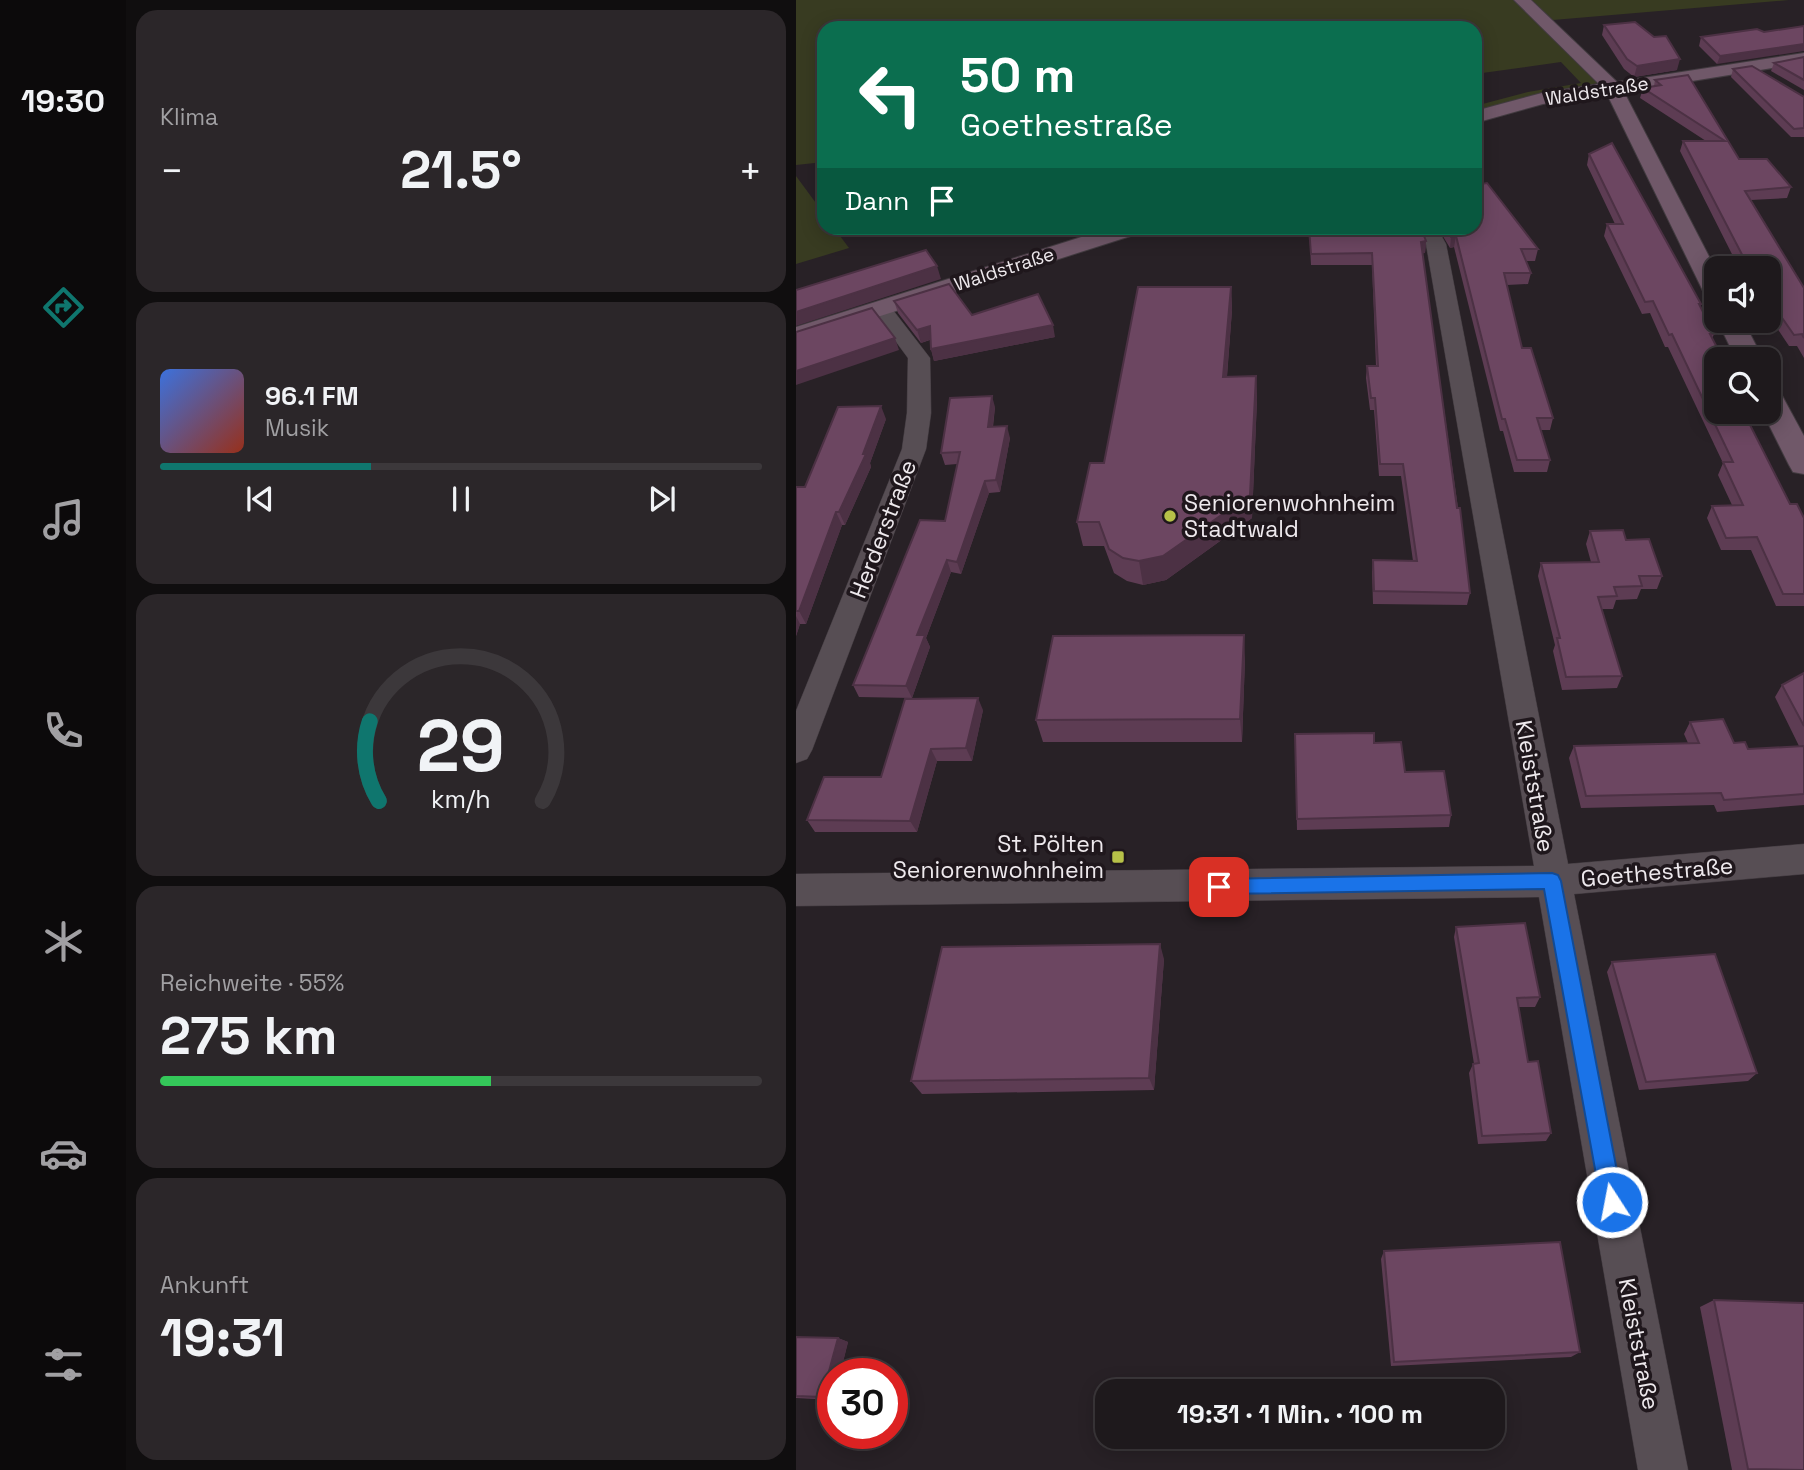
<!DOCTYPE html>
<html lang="de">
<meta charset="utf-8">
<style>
:root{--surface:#1e191c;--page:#2b2629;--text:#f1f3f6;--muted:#a1a0a3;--line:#3c383b;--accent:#0f766e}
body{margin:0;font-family:"Space Grotesk",sans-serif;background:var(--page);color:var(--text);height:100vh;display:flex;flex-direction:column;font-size:26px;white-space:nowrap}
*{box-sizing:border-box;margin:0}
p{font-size:23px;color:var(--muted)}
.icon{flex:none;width:38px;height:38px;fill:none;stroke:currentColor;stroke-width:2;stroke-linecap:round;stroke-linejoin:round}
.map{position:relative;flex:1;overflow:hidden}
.panel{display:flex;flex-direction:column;gap:10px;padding:10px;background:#100e0f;width:670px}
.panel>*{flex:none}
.hud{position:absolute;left:21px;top:21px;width:665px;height:214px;border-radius:21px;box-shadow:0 4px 18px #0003,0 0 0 2px var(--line);background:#0b6e4f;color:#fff;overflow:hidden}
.fabs{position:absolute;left:908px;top:256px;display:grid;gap:14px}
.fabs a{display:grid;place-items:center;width:77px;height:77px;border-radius:14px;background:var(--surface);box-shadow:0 4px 18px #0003,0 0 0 2px var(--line);font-size:35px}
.speed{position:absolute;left:21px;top:1358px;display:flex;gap:14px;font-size:35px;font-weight:700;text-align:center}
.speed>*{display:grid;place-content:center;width:91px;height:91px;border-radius:50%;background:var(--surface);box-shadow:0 4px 18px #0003,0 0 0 2px var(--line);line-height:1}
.speed .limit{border:10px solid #d22;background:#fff;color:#111}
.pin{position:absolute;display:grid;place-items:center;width:60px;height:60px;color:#fff;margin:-30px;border-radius:14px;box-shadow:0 4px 10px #0006}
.me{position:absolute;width:77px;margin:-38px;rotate:349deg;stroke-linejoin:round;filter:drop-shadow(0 0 5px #0008)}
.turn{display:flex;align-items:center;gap:24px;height:147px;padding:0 28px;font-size:32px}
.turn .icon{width:91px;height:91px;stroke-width:2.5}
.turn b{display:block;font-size:49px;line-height:60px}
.then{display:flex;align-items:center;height:66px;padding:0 28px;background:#0003;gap:14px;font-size:26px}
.big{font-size:52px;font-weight:700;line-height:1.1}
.panel .card{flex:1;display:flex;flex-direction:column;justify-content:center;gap:10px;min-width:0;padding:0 24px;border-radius:21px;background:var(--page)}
.panel .dial{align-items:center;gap:0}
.dial svg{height:182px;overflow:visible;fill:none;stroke:var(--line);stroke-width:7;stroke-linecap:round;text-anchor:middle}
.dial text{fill:var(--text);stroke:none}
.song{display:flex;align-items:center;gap:21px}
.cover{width:84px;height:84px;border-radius:10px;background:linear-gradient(135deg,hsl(220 70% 55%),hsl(10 70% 35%))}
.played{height:7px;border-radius:4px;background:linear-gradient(90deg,var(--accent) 35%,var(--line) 35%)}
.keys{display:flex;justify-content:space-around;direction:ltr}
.heat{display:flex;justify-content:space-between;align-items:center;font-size:38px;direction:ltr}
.charge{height:10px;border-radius:5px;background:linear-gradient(90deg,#34c759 55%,var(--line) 0)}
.trip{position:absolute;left:299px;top:1379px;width:410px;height:70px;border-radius:21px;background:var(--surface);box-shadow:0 4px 18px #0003,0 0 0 2px var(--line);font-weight:700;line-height:70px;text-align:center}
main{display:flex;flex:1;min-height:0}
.tabs{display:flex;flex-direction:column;width:126px;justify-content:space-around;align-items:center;background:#0c0a0b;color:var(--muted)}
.tabs .icon{width:49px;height:49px}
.tabs .active{color:var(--accent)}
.tabs b{font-size:32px;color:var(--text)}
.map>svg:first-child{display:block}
.green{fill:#383b21}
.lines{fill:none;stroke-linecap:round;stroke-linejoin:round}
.street-casing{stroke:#423b40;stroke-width:1}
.secondary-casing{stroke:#423b40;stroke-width:2}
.street{fill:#574e54;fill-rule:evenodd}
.secondary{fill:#705869;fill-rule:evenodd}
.wall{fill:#5d3c53}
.shaded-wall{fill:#4c3144}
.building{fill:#6c4661;stroke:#4c3144;stroke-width:2}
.route{fill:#1a73e8;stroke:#114b97;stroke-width:2}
.poi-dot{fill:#b7c148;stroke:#1f171c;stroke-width:2.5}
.labels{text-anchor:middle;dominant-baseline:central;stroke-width:7;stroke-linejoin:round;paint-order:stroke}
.far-street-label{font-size:19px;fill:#eee9ed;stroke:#1f171c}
.poi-label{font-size:23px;fill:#eee9ed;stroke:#1f171c;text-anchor:start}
.street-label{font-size:23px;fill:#eee9ed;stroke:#1f171c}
</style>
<main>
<nav class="tabs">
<b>19:30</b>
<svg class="icon active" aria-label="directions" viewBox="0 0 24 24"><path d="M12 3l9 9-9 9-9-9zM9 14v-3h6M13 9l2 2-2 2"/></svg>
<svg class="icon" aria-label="music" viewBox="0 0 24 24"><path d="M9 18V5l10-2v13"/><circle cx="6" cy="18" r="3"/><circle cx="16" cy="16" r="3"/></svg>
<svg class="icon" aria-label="phone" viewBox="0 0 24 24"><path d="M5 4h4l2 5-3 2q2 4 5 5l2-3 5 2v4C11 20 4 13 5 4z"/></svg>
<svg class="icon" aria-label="climate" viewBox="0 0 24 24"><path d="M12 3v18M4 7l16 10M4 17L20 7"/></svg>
<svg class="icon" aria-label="car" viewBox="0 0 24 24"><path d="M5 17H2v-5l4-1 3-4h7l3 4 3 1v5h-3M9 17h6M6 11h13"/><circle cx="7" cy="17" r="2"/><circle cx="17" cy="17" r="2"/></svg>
<svg class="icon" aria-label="filters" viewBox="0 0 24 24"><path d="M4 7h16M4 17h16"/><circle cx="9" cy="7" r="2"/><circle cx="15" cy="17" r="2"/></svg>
</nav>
<section class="panel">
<div class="card"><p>Klima</p>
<div class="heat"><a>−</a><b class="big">21.5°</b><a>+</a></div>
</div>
<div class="card">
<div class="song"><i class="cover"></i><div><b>96.1 FM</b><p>Musik</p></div></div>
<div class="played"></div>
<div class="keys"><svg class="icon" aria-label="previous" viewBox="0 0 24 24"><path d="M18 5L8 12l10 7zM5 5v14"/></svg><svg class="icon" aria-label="pause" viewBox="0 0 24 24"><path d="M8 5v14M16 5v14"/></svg><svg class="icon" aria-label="next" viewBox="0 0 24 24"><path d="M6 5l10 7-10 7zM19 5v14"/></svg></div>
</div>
<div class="card dial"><svg viewBox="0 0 100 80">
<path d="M14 69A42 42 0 1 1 86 69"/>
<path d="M14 69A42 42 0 0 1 10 34" stroke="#0f766e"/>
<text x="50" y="56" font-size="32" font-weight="700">29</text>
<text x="50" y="72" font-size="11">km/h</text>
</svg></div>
<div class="card"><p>Reichweite · 55%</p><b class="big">275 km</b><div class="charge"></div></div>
<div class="card"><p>Ankunft</p><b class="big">19:31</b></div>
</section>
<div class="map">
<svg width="1008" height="1470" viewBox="0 0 1008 1470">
<rect width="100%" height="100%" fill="#282126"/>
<g class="green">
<polygon points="0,0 719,0 802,83 710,102 679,112 679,106 732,92 785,83 765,62 679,74 679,28 28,28 28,162 0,165"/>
<polygon points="735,0 993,0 757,20"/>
<polygon points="0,176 28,214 28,228 38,228 53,248 0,264"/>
</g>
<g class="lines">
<defs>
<g id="street">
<polygon points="623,228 641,228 650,244 772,864 1008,844 1008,874 778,894 892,1470 842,1470 743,897 0,906 0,874 738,866 630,244"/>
<polygon points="86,303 93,305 134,358 135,413 130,449 16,750 11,759 0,763 0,711 106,449 111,413 112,358 76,309 79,305"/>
</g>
<g id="secondary">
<polygon points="718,0 735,0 821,82 1008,53 1008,63 828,92 920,270 920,300 911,298 908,293 811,94 747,104 679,123 679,111 746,93 803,84"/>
<polygon points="314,228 347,228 344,233 0,343 0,327"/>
<polygon points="921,320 947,320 967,359 940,359"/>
<polygon points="973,388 983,390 1008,436 1008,474 997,472 993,465 966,411 973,411"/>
</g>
</defs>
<use href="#street" class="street-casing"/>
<use href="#secondary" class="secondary-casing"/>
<use href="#street" class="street"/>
<use href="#secondary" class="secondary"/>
</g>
<g class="wall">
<polygon points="808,25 881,70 838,77 828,69 806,35"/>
<polygon points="961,29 921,64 903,46 905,37"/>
<polygon points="1008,57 1008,90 975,71 978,63"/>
<polygon points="937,69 1008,97 1008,137 995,137 935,77"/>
<polygon points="892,75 943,159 995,187 991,198 955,200 1008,288 1008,358 1001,346 993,346 973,316 973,268 943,268 884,151 887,141 910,141 844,98 847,88 858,86 859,80"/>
<polygon points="793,154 905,304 904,307 918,334 916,339 920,411 952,411 950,417 994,504 1008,518 1008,606 980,606 955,550 925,550 911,518 916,506 936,505 922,475 927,463 872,347 869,347 854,313 846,314 808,236 811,224 819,224 791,165"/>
<polygon points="49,228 135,228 138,237"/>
<polygon points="513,228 625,228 630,241 629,253 626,253 674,593 671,605 577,604 576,572 577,560 617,561 605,476 583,476 578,410 574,410 570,378 571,366 580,366 576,265 515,265"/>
<polygon points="642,228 679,228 742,249 739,261 730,261 735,273 732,284 711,285 726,348 757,418 754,430 745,430 754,460 751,472 718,472 707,431 704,431 658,247 654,248"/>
<polygon points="435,287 436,310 431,377 460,376 461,400 456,518 370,580 347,585 331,581 318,573 308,546 287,546 281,522 308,463"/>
<polygon points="98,301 176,315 259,337 138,361 135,349 134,340 125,343 102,313"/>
<polygon points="199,407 197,427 214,438 204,492 193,493 165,574 155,572 130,638 134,647 116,698 63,697 57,685 149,521 161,464 149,465 145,453"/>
<polygon points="90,419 74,463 75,467 49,525 46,525 10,624 4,624 0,636 0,487 9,487"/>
<polygon points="794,531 830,540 866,576 861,589 845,589 841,599 820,600 817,609 806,609 826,676 821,688 766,690 757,651 759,645 742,576 745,563 795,562 790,544"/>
<polygon points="449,659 446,742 247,742 240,720"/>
<polygon points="1008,673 1008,805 921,812 918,805 785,808 773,758 778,746 892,743 888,734 894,722 952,749 1003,746 979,697 986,685"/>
<polygon points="187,710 176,761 141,761 121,832 19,832 11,820 85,777"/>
<polygon points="499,734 578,743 655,815 653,827 501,830"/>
<polygon points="660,927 744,997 739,1007 722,1007 732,1062 755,1133 750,1141 682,1144 673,1073 677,1064 678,1064 658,937"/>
<polygon points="368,959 358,1090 126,1094 115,1081"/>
<polygon points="816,962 961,1073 952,1081 843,1090 811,972"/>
<polygon points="588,1251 784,1352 775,1357 595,1366 585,1259"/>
<polygon points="918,1300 1008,1470 936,1470 904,1307"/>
<polygon points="0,1337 42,1338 52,1342 44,1374 37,1374 37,1400 0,1398"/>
</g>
<g class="shaded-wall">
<polygon points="1008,44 1008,51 921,64 924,56"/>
<polygon points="884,59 881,70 838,77 841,66"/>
<polygon points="660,236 658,247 654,248 655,237"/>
<polygon points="630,241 629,253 624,254 625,242"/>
<polygon points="141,266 145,279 0,326 0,312"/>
<polygon points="435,287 436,310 429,400 427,377"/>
<polygon points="257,325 259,337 138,361 135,349"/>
<polygon points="134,326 138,338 125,343 121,330"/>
<polygon points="99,338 103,350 0,385 0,371"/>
<polygon points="460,376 461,400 456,518 370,580 347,585 343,561"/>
<polygon points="196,396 199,407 195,439 192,427"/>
<polygon points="85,406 90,419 74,463 75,467 49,525 43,512"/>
<polygon points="211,426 214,438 204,492 200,480"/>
<polygon points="189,481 193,493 165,574 161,562"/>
<polygon points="40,512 46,525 10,624 3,611"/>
<polygon points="151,560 155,572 130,638 134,647 116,698 110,686 121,635"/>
<polygon points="0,616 4,624 0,636"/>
<polygon points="448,635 449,659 446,742 444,719"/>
<polygon points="182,698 187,710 176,761 170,748"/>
<polygon points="135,749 141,761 121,832 114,821"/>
<polygon points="364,944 368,959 358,1090 353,1078"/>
<polygon points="42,1338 52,1342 44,1374 37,1374 37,1399 26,1397"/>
</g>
<g class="building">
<polygon points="839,22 858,37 870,36 884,59 841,66 831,59 808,25"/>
<polygon points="1008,26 1008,44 924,56 905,37 961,29 968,32"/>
<polygon points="1008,57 1008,80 978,63"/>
<polygon points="956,66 1008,97 1008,128 998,129 937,69"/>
<polygon points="892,75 943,159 971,159 995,187 949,191 1008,288 1008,338 1006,334 998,335 973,299 973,268 953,268 887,141 929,141 847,88 865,85 859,80"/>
<polygon points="816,143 905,304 903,304 918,334 914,334 927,359 920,359 920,411 947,411 994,504 1001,504 1008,518 1008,594 987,594 961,537 930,538 916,506 947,505 927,462 937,462 876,334 873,335 857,301 849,302 811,224 827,224 793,154"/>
<polygon points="691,183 742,249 725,249 735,273 708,273 726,348 735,348 757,418 741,418 754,460 721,460 709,419 706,419 660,236 655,237 650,228 679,228 679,185"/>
<polygon points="513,228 625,228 630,241 625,242 661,508 664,508 674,593 578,591 577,560 621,561 607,464 584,464 579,398 575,398 571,366 582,366 576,253 515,254"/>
<polygon points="130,250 141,266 0,312 0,290"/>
<polygon points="153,284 176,315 242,294 257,325 135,349 134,326 121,330 98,301"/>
<polygon points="342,287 435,287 427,377 460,376 454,495 367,556 343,561 327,558 313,549 303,522 281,522 294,463 308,463"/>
<polygon points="76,308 99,338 0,371 0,332"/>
<polygon points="196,396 192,427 211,426 200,480 189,481 161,562 151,560 121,635 129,635 110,686 57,685 124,520 149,521 164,452 145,453 154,398"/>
<polygon points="85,406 67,454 70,454 43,512 40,512 3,611 0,611 0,487 9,487 42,407"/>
<polygon points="827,530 830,540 853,539 866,576 843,576 846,586 818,587 821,596 802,597 826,676 770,677 761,638 764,638 745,563 803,562 794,531"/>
<polygon points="448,635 444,719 240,720 257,636"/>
<polygon points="1008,673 1008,726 986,685"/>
<polygon points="182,698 170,748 135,749 114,821 11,820 28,777 85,777 109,699"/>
<polygon points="927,719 938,743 949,742 952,749 1008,746 1008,794 928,800 925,793 790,796 778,746 903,743 894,722"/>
<polygon points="578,733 578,743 605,742 609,772 648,771 655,815 501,819 499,734"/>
<polygon points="729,923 744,997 721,998 732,1062 742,1061 755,1133 686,1136 677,1064 683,1063 660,927"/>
<polygon points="364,944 353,1078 115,1081 146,947"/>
<polygon points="919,954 961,1073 850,1082 816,962"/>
<polygon points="764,1242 784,1352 598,1362 588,1251"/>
<polygon points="918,1300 1008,1303 1008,1470 952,1469"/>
<polygon points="0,1337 42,1338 26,1397 0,1396"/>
</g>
<polygon class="route" points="756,873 762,875 765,881 827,1202 824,1210 816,1213 809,1210 805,1202 748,889 423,894 416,892 414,887 416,881 423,879"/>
<g class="poi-dot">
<circle cx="374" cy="516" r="7"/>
<rect x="315" y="850" width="14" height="14" rx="3.5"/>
</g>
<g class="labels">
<g class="far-street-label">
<text transform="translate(801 91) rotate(-9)">Waldstraße</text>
<text transform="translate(208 269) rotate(-18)">Waldstraße</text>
</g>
<g class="poi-label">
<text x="388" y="503">Seniorenwohnheim<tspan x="388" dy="26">Stadtwald</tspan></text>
<text x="308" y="844" text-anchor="end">St. Pölten<tspan x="308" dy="26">Seniorenwohnheim</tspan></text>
</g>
<g class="street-label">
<text transform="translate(87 529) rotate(-69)">Herderstraße</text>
<text transform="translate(739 786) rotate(80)">Kleiststraße</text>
<text transform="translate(861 872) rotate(-5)">Goethestraße</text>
<text transform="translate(843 1344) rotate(79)">Kleiststraße</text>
</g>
</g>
</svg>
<div class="fabs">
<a><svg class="icon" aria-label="sound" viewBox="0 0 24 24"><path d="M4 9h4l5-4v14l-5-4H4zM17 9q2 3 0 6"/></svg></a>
<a><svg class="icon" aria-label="search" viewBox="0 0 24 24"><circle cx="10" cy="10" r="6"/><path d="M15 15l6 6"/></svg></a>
</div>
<div class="speed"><div class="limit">30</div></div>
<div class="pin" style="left:423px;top:887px;background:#d93025"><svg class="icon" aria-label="arrive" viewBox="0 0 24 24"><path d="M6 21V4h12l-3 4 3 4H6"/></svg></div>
<svg class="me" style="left:816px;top:1202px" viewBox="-20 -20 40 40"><circle r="17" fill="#1a73e8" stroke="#fff" stroke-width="3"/><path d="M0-11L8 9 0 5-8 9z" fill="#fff"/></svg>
<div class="trip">19:31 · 1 Min. · 100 m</div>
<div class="hud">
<div class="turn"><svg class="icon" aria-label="left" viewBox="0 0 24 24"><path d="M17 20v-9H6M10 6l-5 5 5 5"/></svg><div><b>50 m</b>Goethestraße</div></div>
<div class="then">Dann<svg class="icon" aria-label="arrive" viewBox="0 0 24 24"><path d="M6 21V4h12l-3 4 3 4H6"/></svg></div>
</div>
</div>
</main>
